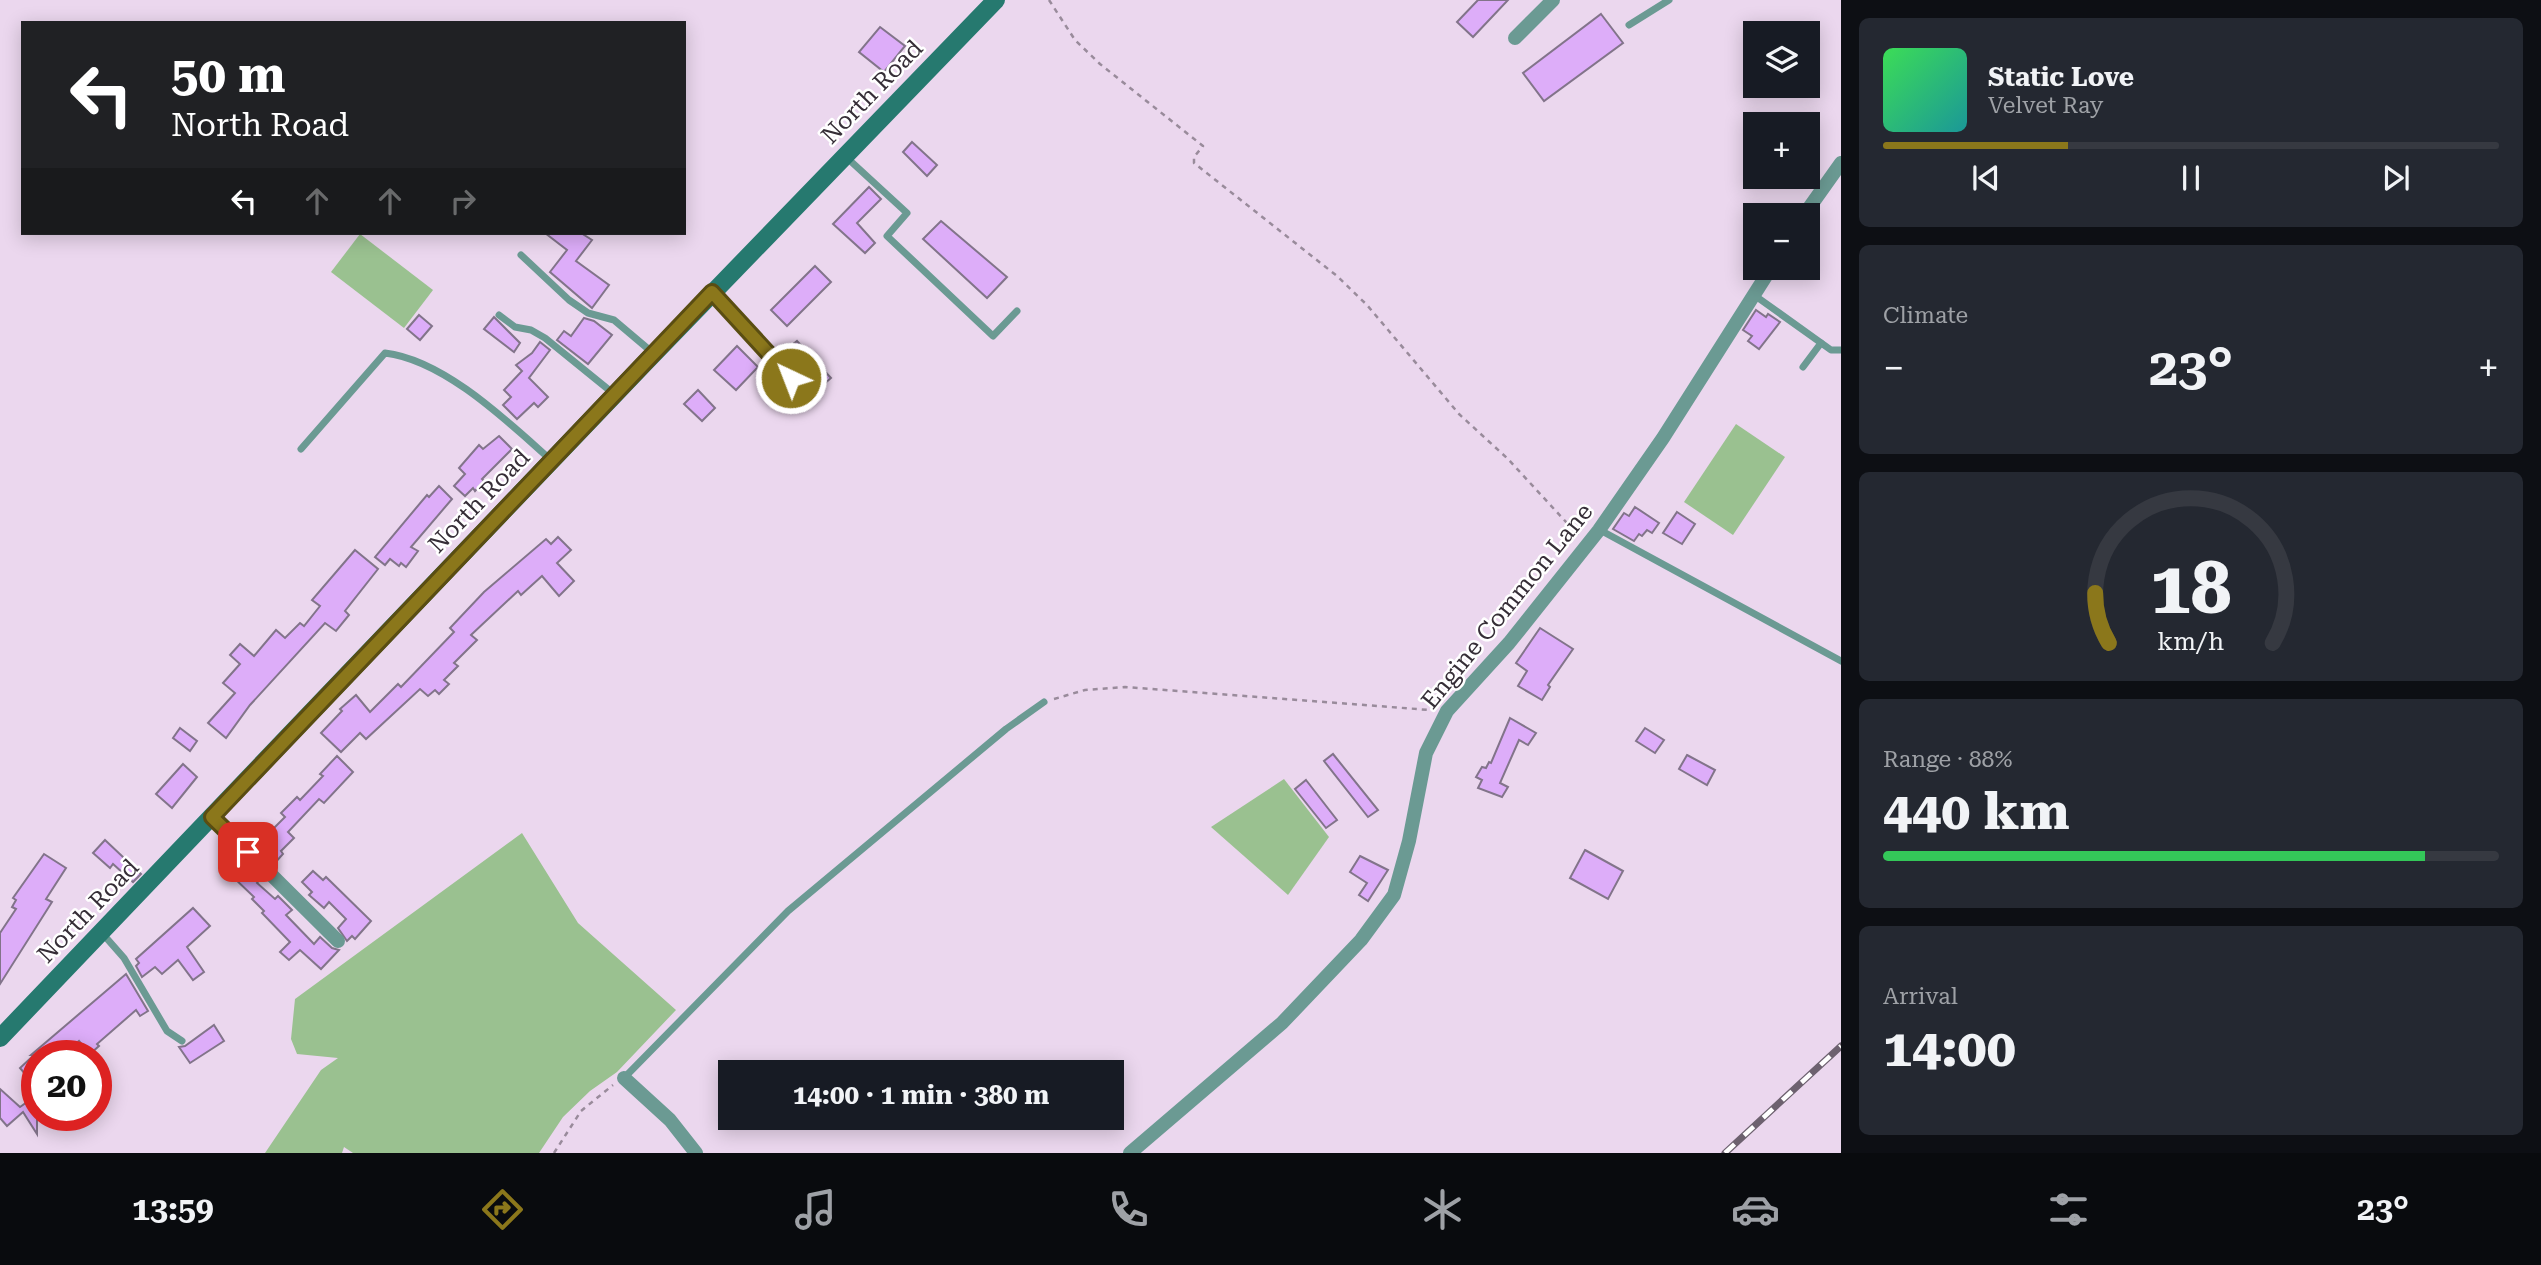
<!DOCTYPE html>
<meta charset="utf-8">
<style>
:root{--surface:#171b24;--page:#242831;--text:#f1f3f6;--muted:#9ea1a6;--line:#363941;--accent:#8b771b}
body{margin:0;font-family:"Roboto Serif",serif;background:var(--page);color:var(--text);height:100vh;display:flex;flex-direction:column;font-size:26px;white-space:nowrap}
*{box-sizing:border-box;margin:0}
p{font-size:23px;color:var(--muted)}
.icon{flex:none;width:38px;height:38px;fill:none;stroke:currentColor;stroke-width:2;stroke-linecap:round;stroke-linejoin:round}
.map{position:relative;flex:1;overflow:hidden}
.panel{display:flex;flex-direction:column;gap:18px;padding:18px;background:#0d0f14;width:700px}
.panel>*{flex:none}
.top-card{position:absolute;left:21px;top:21px;width:665px;height:214px;border-radius:0px;box-shadow:0 4px 18px #0003;background:#202124;color:#fff;overflow:hidden}
.tools{position:absolute;left:1743px;top:21px;display:grid;gap:14px}
.tools a{display:grid;place-items:center;width:77px;height:77px;border-radius:0px;background:var(--surface);box-shadow:0 4px 18px #0003;font-size:35px}
.speed{position:absolute;left:21px;top:1040px;display:flex;gap:14px;font-size:35px;font-weight:700;text-align:center}
.speed>*{display:grid;place-content:center;width:91px;height:91px;border-radius:50%;background:var(--surface);box-shadow:0 4px 18px #0003;line-height:1}
.speed .limit{border:10px solid #d22;background:#fff;color:#111}
.pin{position:absolute;display:grid;place-items:center;width:60px;height:60px;color:#fff;margin:-30px;border-radius:14px;box-shadow:0 4px 10px #0006}
.me{position:absolute;width:77px;margin:-38px;rotate:317deg;stroke-linejoin:round;filter:drop-shadow(0 0 5px #0008)}
.turn{display:flex;align-items:center;gap:24px;height:147px;padding:0 35px;font-size:32px}
.turn .icon{width:91px;height:91px;stroke-width:2.5}
.turn b{display:block;font-size:49px;line-height:60px}
.lanes{display:flex;align-items:center;height:66px;padding:0 35px;background:#0003;justify-content:center;gap:35px;direction:ltr}
.lanes .off{opacity:.35}
.big{font-size:52px;font-weight:700;line-height:1.1}
.panel .card{flex:1;display:flex;flex-direction:column;justify-content:center;gap:10px;min-width:0;padding:0 24px;border-radius:10px;background:var(--page)}
.panel .dial{align-items:center;gap:0}
.dial svg{height:182px;overflow:visible;fill:none;stroke:var(--line);stroke-width:7;stroke-linecap:round;text-anchor:middle}
.dial text{fill:var(--text);stroke:none}
.song{display:flex;align-items:center;gap:21px}
.cover{width:84px;height:84px;border-radius:10px;background:linear-gradient(135deg,hsl(130 70% 55%),hsl(180 70% 35%))}
.played{height:7px;border-radius:4px;background:linear-gradient(90deg,var(--accent) 30%,var(--line) 30%)}
.keys{display:flex;justify-content:space-around;direction:ltr}
.heat{display:flex;justify-content:space-between;align-items:center;font-size:38px;direction:ltr}
.charge{height:10px;border-radius:5px;background:linear-gradient(90deg,#34c759 88%,var(--line) 0)}
.trip{position:absolute;left:718px;top:1060px;width:406px;height:70px;border-radius:0px;background:var(--surface);box-shadow:0 4px 18px #0003;font-weight:700;line-height:70px;text-align:center}
.dock{display:flex;height:112px;justify-content:space-around;align-items:center;background:#090b0e;color:var(--muted)}
.dock .icon{width:49px;height:49px}
.dock .selected{color:var(--accent)}
.dock b{font-size:32px;color:var(--text)}
main{display:flex;flex:1;min-height:0}
.map>svg:first-child{display:block}
.green{fill:#9ac190}
.building{fill:#ddadf9;stroke:#82748a;stroke-width:2}
.lines{fill:none;stroke-linecap:round;stroke-linejoin:round}
.path{stroke:#998b9b;stroke-width:2.5;stroke-dasharray:5 5;stroke-linecap:butt}
.lane{stroke:#6b9a93;stroke-width:7}
.street{stroke:#6b9a93;stroke-width:14}
.secondary{stroke:#26796f;stroke-width:18}
.rail-casing{stroke:#6d616f;stroke-width:7}
.rail{stroke:#fff;stroke-width:4.5;stroke-dasharray:13;stroke-linecap:butt}
.route-casing{stroke:#5a4d12;stroke-width:18}
.route{stroke:#8b771b;stroke-width:12}
.labels{text-anchor:middle;dominant-baseline:central;stroke-width:5;stroke-linejoin:round;paint-order:stroke}
.street-label{font-size:24px;fill:#362e37;stroke:#fff}
</style>
<main>
<div class="map">
<svg width="1841" height="1153" viewBox="0 0 1841 1153">
<rect width="100%" height="100%" fill="#ebd7ee"/>
<g class="green">
<polygon points="360,234 433,290 404,328 331,272"/>
<polygon points="1736,424 1785,457 1733,535 1684,502"/>
<polygon points="1284,779 1329,837 1288,895 1211,827"/>
<polygon points="522,833 578,923 676,1010 617,1072 590,1091 563,1117 539,1153 353,1153 344,1147 342,1153 265,1153 321,1070 338,1058 297,1054 291,1039 295,999"/>
</g>
<g class="building">
<polygon points="1478,0 1508,0 1473,37 1457,22"/>
<polygon points="1601,14 1623,43 1544,101 1523,73"/>
<polygon points="880,27 905,46 884,72 859,52"/>
<polygon points="912,142 937,165 927,176 903,152"/>
<polygon points="869,187 881,199 857,223 875,243 865,253 833,224"/>
<polygon points="941,221 1007,277 987,298 923,239"/>
<polygon points="545,233 581,233 592,240 576,261 609,285 592,308 550,272 567,250"/>
<polygon points="815,266 831,282 787,326 771,310"/>
<polygon points="1756,310 1766,317 1768,314 1780,322 1759,349 1748,341 1752,336 1743,330"/>
<polygon points="419,315 432,326 420,340 407,329"/>
<polygon points="494,317 520,343 514,352 484,329"/>
<polygon points="584,318 594,321 612,335 588,364 557,340 564,331 571,336"/>
<polygon points="797,341 831,378 816,391 795,367 792,370 779,356"/>
<polygon points="540,342 550,350 529,378 548,397 538,407 534,403 517,419 503,405 511,397 504,390 522,371 516,365 532,353"/>
<polygon points="737,346 758,367 736,390 714,370"/>
<polygon points="698,390 715,408 702,421 684,404"/>
<polygon points="499,436 512,449 482,479 484,481 475,491 473,488 465,496 454,486 465,474 459,468 479,445 483,449"/>
<polygon points="439,486 452,499 411,547 418,551 406,567 401,563 399,566 390,559 385,565 375,557 427,495 429,497"/>
<polygon points="1635,507 1659,523 1652,533 1647,530 1642,536 1639,534 1634,541 1613,529 1624,513 1629,516"/>
<polygon points="1677,512 1695,524 1682,544 1663,533"/>
<polygon points="558,537 571,550 557,563 574,581 559,596 542,576 521,595 518,591 471,635 477,640 454,663 458,666 444,680 449,684 439,694 435,690 428,696 420,689 366,739 360,733 341,752 321,733 342,711 340,709 356,695 370,712 398,684 401,687 454,632 450,628 484,592 546,539 551,544"/>
<polygon points="355,550 378,569 345,611 349,615 336,631 325,623 250,705 226,738 208,723 235,693 223,683 240,664 230,655 240,644 254,656 276,630 285,638 300,623 304,626 320,606 312,600"/>
<polygon points="1540,628 1573,649 1548,685 1550,687 1542,700 1518,686 1527,671 1516,663"/>
<polygon points="1510,718 1536,733 1528,745 1519,740 1500,783 1508,787 1502,797 1478,788 1482,780 1476,777 1482,767 1486,768 1489,762 1491,763"/>
<polygon points="180,728 197,741 190,751 173,738"/>
<polygon points="1645,728 1664,740 1655,753 1636,741"/>
<polygon points="1333,754 1378,810 1368,817 1324,761"/>
<polygon points="1687,755 1715,770 1707,785 1679,769"/>
<polygon points="337,756 353,772 324,803 319,799 288,832 294,838 281,851 283,854 274,864 256,846 285,817 281,813 297,797 300,800 323,776 320,774"/>
<polygon points="183,764 197,777 172,808 156,794"/>
<polygon points="1306,780 1337,820 1326,828 1295,789"/>
<polygon points="105,840 141,874 133,882 113,864 110,868 93,853"/>
<polygon points="1585,850 1623,871 1608,899 1570,878"/>
<polygon points="44,854 66,868 46,899 52,902 0,984 0,933 16,909 12,907 16,900 13,898"/>
<polygon points="1360,856 1388,870 1368,901 1359,895 1367,883 1350,872"/>
<polygon points="245,863 261,878 257,883 275,899 278,896 292,910 286,915 314,944 320,937 332,948 339,950 321,969 300,950 289,960 280,952 290,942 262,913 264,911 252,899 254,897 232,876"/>
<polygon points="313,871 323,880 326,877 371,921 355,939 352,936 347,941 338,928 346,919 329,902 324,908 309,895 312,892 302,882"/>
<polygon points="193,908 210,926 187,947 204,972 193,980 178,960 162,974 155,967 142,977 136,966 139,963 136,959"/>
<polygon points="126,974 148,1011 140,1016 136,1010 97,1044 99,1046 90,1054 79,1041 62,1055 37,1055 37,1088 20,1068 34,1055 31,1055"/>
<polygon points="214,1025 224,1041 190,1063 179,1047 185,1046"/>
<polygon points="0,1089 20,1107 37,1095 37,1134 23,1112 7,1126 0,1118"/>
</g>
<g class="lines">
<g class="path">
<polyline points="1049,0 1075,40 1100,64 1203,146 1194,157 1194,163 1337,276 1367,305 1459,414 1508,459 1578,535"/>
<polyline points="1054,699 1085,690 1125,687 1430,710"/>
<polyline points="554,1153 581,1111 613,1085"/>
</g>
<g class="lane">
<polyline points="1629,25 1669,0"/>
<polyline points="845,156 907,213 887,236 993,336 1017,311"/>
<polyline points="521,255 569,300 588,313 614,320 653,353"/>
<polyline points="713,293 791,378"/>
<polyline points="1754,295 1831,350 1841,350"/>
<polyline points="499,315 515,327 531,330 545,338 614,394"/>
<polyline points="1803,367 1821,343"/>
<path d="M301,449L385,353C444,360 507,421 551,460"/>
<polyline points="1600,530 1841,661"/>
<polyline points="102,933 124,958 167,1031 182,1041"/>
<polyline points="624,1078 788,911 1006,729 1044,702"/>
</g>
<g class="street">
<polyline points="1515,38 1553,0"/>
<polyline points="1804,215 1841,163"/>
<polyline points="212,816 338,941"/>
<polyline points="624,1078 670,1120 696,1153"/>
<polyline points="1130,1153 1282,1023 1361,940 1394,895 1409,841 1426,753 1447,711 1509,643 1599,530 1663,438 1771,268"/>
</g>
<polyline class="secondary" points="0,1038 643,365 996,0"/>
<defs>
<polyline id="rail" points="1725,1153 1841,1046"/>
</defs>
<use href="#rail" class="rail-casing"/>
<use href="#rail" class="rail"/>
</g>
<g class="lines">
<defs>
<polyline id="route" points="248,852 212,817 712,292 791,378"/>
</defs>
<use href="#route" class="route-casing"/>
<use href="#route" class="route"/>
</g>
<g class="labels">
<g class="street-label">
<text transform="translate(872 92) rotate(-46)">North Road</text>
<text transform="translate(479 501) rotate(-46)">North Road</text>
<text transform="translate(1507 606) rotate(-51)">Engine Common Lane</text>
<text transform="translate(88 911) rotate(-46)">North Road</text>
</g>
</g>
</svg>
<div class="tools">
<a><svg class="icon" aria-label="layers" viewBox="0 0 24 24"><path d="M12 4l9 5-9 5-9-5zM3 14l9 5 9-5"/></svg></a>
<a>+</a>
<a>−</a>
</div>
<div class="speed"><div class="limit">20</div></div>
<div class="pin" style="left:248px;top:852px;background:#d93025"><svg class="icon" aria-label="arrive" viewBox="0 0 24 24"><path d="M6 21V4h12l-3 4 3 4H6"/></svg></div>
<svg class="me" style="left:791px;top:378px" viewBox="-20 -20 40 40"><circle r="17" fill="#8b771b" stroke="#fff" stroke-width="3"/><path d="M0-11L8 9 0 5-8 9z" fill="#fff"/></svg>
<div class="trip">14:00 · 1 min · 380 m</div>
<div class="top-card">
<div class="turn"><svg class="icon" aria-label="left" viewBox="0 0 24 24"><path d="M17 20v-9H6M10 6l-5 5 5 5"/></svg><div><b>50 m</b>North Road</div></div>
<div class="lanes"><svg class="icon" aria-label="left" viewBox="0 0 24 24"><path d="M17 20v-9H6M10 6l-5 5 5 5"/></svg><svg class="icon off" aria-label="ahead" viewBox="0 0 24 24"><path d="M12 20V5M6 11l6-6 6 6"/></svg><svg class="icon off" aria-label="ahead" viewBox="0 0 24 24"><path d="M12 20V5M6 11l6-6 6 6"/></svg><svg class="icon off" aria-label="right" viewBox="0 0 24 24"><path d="M7 20v-9h11M14 6l5 5-5 5"/></svg></div>
</div>
</div>
<section class="panel">
<div class="card">
<div class="song"><i class="cover"></i><div><b>Static Love</b><p>Velvet Ray</p></div></div>
<div class="played"></div>
<div class="keys"><svg class="icon" aria-label="previous" viewBox="0 0 24 24"><path d="M18 5L8 12l10 7zM5 5v14"/></svg><svg class="icon" aria-label="pause" viewBox="0 0 24 24"><path d="M8 5v14M16 5v14"/></svg><svg class="icon" aria-label="next" viewBox="0 0 24 24"><path d="M6 5l10 7-10 7zM19 5v14"/></svg></div>
</div>
<div class="card"><p>Climate</p>
<div class="heat"><a>−</a><b class="big">23°</b><a>+</a></div>
</div>
<div class="card dial"><svg viewBox="0 0 100 80">
<path d="M14 69A42 42 0 1 1 86 69"/>
<path d="M14 69A42 42 0 0 1 8 47" stroke="#8b771b"/>
<text x="50" y="56" font-size="32" font-weight="700">18</text>
<text x="50" y="72" font-size="11">km/h</text>
</svg></div>
<div class="card"><p>Range · 88%</p><b class="big">440 km</b><div class="charge"></div></div>
<div class="card"><p>Arrival</p><b class="big">14:00</b></div>
</section>
</main>
<nav class="dock">
<b>13:59</b>
<svg class="icon selected" aria-label="directions" viewBox="0 0 24 24"><path d="M12 3l9 9-9 9-9-9zM9 14v-3h6M13 9l2 2-2 2"/></svg>
<svg class="icon" aria-label="music" viewBox="0 0 24 24"><path d="M9 18V5l10-2v13"/><circle cx="6" cy="18" r="3"/><circle cx="16" cy="16" r="3"/></svg>
<svg class="icon" aria-label="phone" viewBox="0 0 24 24"><path d="M5 4h4l2 5-3 2q2 4 5 5l2-3 5 2v4C11 20 4 13 5 4z"/></svg>
<svg class="icon" aria-label="climate" viewBox="0 0 24 24"><path d="M12 3v18M4 7l16 10M4 17L20 7"/></svg>
<svg class="icon" aria-label="car" viewBox="0 0 24 24"><path d="M5 17H2v-5l4-1 3-4h7l3 4 3 1v5h-3M9 17h6M6 11h13"/><circle cx="7" cy="17" r="2"/><circle cx="17" cy="17" r="2"/></svg>
<svg class="icon" aria-label="filters" viewBox="0 0 24 24"><path d="M4 7h16M4 17h16"/><circle cx="9" cy="7" r="2"/><circle cx="15" cy="17" r="2"/></svg>
<b>23°</b>
</nav>
